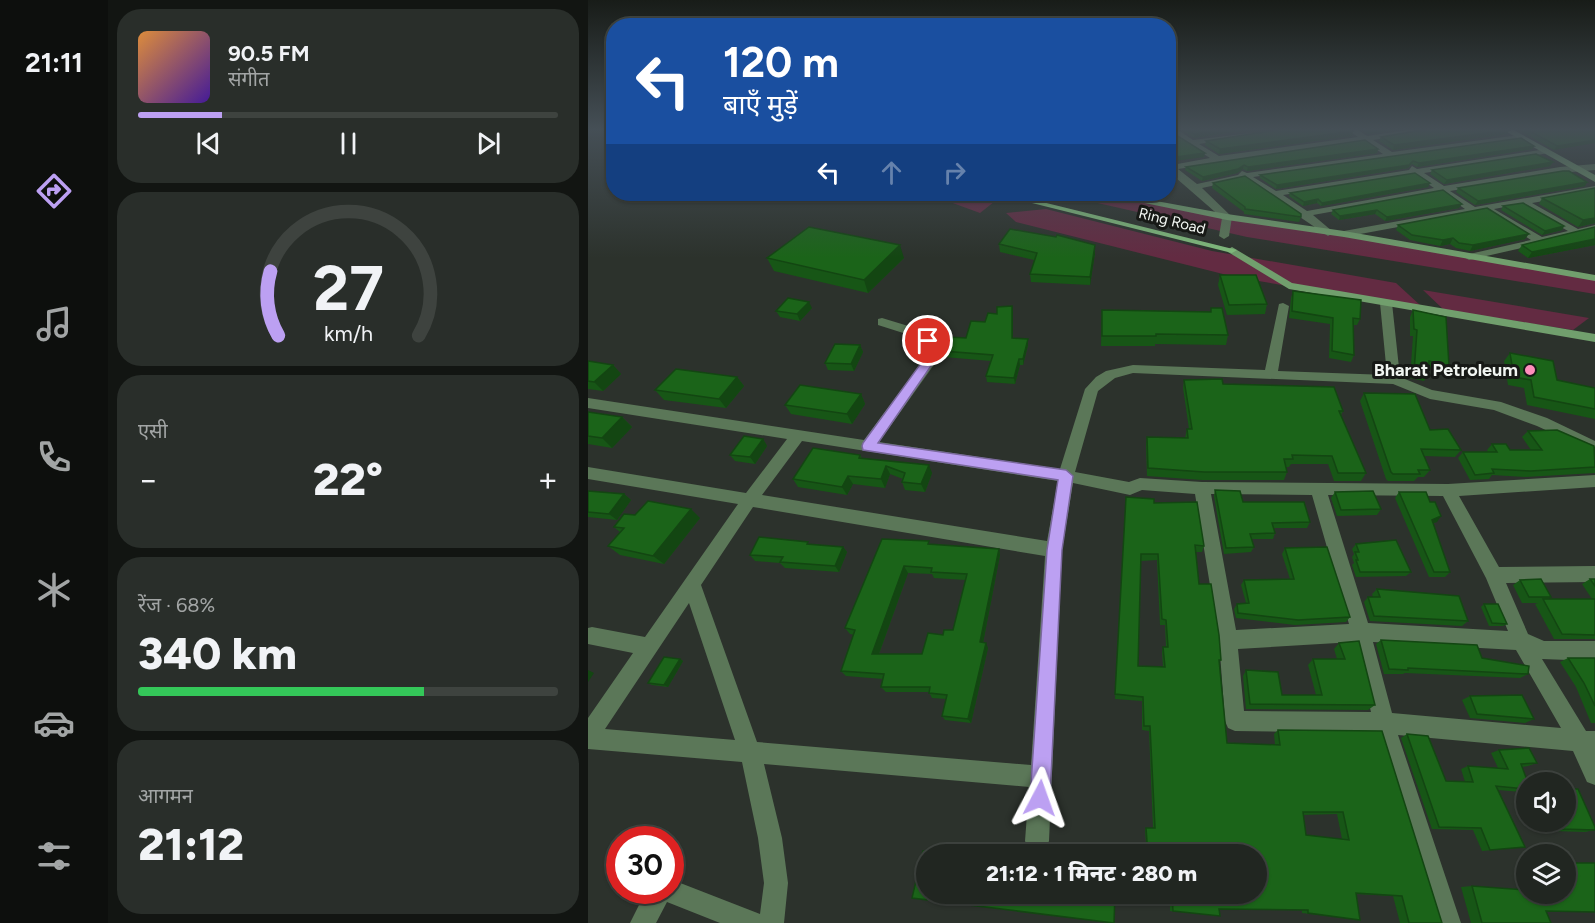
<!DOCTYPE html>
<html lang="hi">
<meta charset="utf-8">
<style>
:root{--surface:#212621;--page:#292e2a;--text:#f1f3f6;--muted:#a2a5a5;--line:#3e433f;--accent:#bca0f2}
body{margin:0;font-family:Figtree,"Noto Sans Devanagari",sans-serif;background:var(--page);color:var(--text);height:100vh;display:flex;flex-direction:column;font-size:22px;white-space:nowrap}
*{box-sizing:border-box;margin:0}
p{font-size:20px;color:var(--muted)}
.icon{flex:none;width:33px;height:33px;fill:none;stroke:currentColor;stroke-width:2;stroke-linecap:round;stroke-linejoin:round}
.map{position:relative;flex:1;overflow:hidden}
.drawer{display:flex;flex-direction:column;gap:9px;padding:9px;background:#121512;width:480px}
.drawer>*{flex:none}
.hud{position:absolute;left:18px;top:18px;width:570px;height:183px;border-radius:24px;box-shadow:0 2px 4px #0004,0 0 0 2px var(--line);background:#1a4fa0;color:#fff;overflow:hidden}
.buttons{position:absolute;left:928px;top:772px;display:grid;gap:12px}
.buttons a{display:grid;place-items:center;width:60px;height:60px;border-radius:50%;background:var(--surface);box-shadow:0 2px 4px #0004,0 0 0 2px var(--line);font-size:30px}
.speed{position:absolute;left:18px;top:826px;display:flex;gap:12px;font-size:30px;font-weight:700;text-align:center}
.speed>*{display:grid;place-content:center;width:78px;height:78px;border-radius:50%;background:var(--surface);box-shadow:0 2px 4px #0004,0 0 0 2px var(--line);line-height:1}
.speed .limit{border:9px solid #d22;background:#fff;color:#111}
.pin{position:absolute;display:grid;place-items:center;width:51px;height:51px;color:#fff;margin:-26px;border:3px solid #fff;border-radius:50%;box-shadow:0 2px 6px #0007}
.me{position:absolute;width:66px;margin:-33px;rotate:4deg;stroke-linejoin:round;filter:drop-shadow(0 0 4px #0008)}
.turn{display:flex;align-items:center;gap:21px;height:126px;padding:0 18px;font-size:27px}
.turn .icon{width:78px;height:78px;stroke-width:2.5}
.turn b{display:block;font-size:42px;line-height:51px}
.lanes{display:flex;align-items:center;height:57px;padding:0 18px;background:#0003;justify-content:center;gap:30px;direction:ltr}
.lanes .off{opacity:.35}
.big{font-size:45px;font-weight:800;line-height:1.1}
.drawer .widget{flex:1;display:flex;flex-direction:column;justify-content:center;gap:9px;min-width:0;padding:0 21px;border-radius:24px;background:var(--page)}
.drawer .dial{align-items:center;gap:0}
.dial svg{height:156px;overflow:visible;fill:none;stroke:var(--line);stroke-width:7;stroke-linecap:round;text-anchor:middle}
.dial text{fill:var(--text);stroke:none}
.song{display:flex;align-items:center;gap:18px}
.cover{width:72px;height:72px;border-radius:9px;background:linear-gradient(135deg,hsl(30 70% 55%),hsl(260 70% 35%))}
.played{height:6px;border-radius:3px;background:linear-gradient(90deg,var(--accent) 20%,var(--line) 20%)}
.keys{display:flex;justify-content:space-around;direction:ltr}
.heat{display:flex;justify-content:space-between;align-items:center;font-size:33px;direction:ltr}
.charge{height:9px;border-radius:4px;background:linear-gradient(90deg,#34c759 68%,var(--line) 0)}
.trip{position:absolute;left:328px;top:844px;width:351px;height:60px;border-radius:30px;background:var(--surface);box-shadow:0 2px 4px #0004,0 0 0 2px var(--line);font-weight:800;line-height:60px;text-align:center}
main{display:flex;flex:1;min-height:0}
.tab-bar{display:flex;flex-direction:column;width:108px;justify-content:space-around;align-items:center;background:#0d0f0d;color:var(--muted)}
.tab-bar .icon{width:42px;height:42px}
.tab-bar .current{color:var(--accent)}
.tab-bar b{font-size:27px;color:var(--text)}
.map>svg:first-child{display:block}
.green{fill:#632b42}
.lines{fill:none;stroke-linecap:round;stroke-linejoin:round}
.street{fill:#5b7758;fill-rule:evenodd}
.secondary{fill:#719f6d;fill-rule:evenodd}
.primary{fill:#82bd7d;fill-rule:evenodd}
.wall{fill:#175616;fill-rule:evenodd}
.shaded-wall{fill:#134612}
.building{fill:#1b6419;stroke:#134612;stroke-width:1.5;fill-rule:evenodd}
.route{fill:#bca0f2;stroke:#7a689d;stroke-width:1.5}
.poi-dot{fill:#ff8ebb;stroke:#171916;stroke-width:2}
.labels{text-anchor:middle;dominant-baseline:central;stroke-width:6;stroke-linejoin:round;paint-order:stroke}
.far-street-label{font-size:15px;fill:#f2f6f2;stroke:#171916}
.poi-label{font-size:18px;font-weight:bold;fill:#f2f6f2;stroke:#171916;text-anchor:end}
</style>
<main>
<nav class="tab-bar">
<b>21:11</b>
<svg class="icon current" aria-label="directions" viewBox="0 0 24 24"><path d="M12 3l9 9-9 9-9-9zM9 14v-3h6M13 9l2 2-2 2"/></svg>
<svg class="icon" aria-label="music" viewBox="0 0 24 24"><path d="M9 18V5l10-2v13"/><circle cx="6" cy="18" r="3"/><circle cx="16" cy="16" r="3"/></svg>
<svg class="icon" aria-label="phone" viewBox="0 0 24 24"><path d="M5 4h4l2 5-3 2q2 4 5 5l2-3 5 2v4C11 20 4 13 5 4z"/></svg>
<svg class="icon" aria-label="climate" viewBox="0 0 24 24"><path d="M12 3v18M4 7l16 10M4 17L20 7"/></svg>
<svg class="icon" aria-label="car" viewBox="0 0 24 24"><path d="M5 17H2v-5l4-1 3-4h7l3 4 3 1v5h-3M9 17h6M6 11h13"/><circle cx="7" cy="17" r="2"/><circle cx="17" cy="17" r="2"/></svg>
<svg class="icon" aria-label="filters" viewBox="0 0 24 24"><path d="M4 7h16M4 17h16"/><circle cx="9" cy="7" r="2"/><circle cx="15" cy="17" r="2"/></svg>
</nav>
<section class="drawer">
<div class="widget">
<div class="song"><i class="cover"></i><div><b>90.5 FM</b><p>संगीत</p></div></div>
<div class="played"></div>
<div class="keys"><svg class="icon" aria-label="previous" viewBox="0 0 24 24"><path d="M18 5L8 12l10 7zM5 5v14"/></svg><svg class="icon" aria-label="pause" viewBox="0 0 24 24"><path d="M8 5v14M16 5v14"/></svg><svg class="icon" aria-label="next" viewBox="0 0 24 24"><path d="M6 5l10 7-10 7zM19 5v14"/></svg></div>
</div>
<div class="widget dial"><svg viewBox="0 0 100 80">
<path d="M14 69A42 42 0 1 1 86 69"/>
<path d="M14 69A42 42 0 0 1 10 36" stroke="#bca0f2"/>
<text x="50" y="56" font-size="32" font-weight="700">27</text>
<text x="50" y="72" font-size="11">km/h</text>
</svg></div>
<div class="widget"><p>एसी</p>
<div class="heat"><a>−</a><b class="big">22°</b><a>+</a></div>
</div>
<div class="widget"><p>रेंज · 68%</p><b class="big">340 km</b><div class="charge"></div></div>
<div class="widget"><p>आगमन</p><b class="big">21:12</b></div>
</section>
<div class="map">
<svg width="1007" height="923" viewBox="0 0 1007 923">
<rect width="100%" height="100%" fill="#2c322c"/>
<g class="green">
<polygon points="340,194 416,194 392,213"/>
<polygon points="470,194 522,194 639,217 1007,278 1007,294 659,237"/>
<polygon points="458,209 624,251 808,283 832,305 798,303 647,277 428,222 418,213"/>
<polygon points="835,290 1001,318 985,330 856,310"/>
</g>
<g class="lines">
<g class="street">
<path d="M580,128H587L605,140L663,133L667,135L611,144L631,156L770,137L757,128H767L779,136L834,128H857L785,140L804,152L931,135L935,137L934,139L665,177L688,191L821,170L824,166L829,169L958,149L962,151L961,153L836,173L856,186L972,167L1007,164V170L972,173L862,191L887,207L1007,186V192L944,203L990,229L1007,225V231L881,260L876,257L877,255L943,240L902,214V210L756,237L751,234L756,231L877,209L853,192L725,215L744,231L745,233L740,236L656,179L614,188L644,217L641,236L636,239L631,236L634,218L580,171V164L584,165L622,158L580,131ZM776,141L795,154L659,173L654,171L650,175L609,184L590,169ZM826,174L846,188L719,211L695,195ZM933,204L980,231L954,237L906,209Z"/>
<path d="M798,300L804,303L812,377L844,390L913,402L959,418L1007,441V453L949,426L906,410L842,399L805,384L545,373L527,378L510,391L487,472L541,482L552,478L614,482L860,484L1007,475V487L871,496L911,567L1007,566V582L918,583L940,634L956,641H1007V661L954,659L998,731H1007V785L999,782L985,751L810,735L873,923H847L789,733L647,731L640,728L637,721L631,640L607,494L554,490L542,495L485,483L474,550L461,841L457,849L449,853L441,849L437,841L441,787L176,764L194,838L200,883L196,923H132L79,902L68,923H42L58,891H82V879L172,914L176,883L170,838L154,762L0,749V718L45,653L0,644V628L4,627L57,637L150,504L0,479V467L158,493L199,439L0,408V398L276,440L334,362L338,350L331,338L290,325V319L294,318L340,332L350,350L345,366L291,442L472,469L497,389L508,377L518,371L545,365L677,370L691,304L695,303L701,306L690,371L799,375L792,303ZM214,441L470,481L459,541L174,495ZM623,494L724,495L761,624L648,630ZM740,495L855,496L898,578L920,631L780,623ZM165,507L457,556L443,765L169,742L113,585ZM101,603L147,740L17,729ZM766,642L783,712L656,711L650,649ZM785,642L928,650L973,728L804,713Z"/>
</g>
<g class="secondary">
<polygon points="912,128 922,128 1007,175 1007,182"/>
<polygon points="450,194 471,194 466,197 451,197"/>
<polygon points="513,194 530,194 639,214 756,231 1007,275 1007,281 756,237 639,220"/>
<polygon points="644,247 704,283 1007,334 1007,342 701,289 640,252 639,250"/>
</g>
<polygon class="primary" points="408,194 422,194 649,250 644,253"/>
</g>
<g class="wall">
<polygon points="591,128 672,128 606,138"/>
<polygon points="771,128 816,128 780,134"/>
<polygon points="927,128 1007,128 966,150"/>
<polygon points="921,130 919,134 805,150 791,141 793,137"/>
<polygon points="764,136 631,154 617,145 618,141"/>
<polygon points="946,146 944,149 829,167 824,164 820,168 688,189 672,178 672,175"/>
<polygon points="790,149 789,153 659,171 655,169 649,173 614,181 597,170 598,167"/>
<polygon points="965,162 962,166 856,184 842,174 844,170"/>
<polygon points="999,182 997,186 887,205 868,192 870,188"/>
<polygon points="625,183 713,217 711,222 656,214 656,212 624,188"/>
<polygon points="842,183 840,187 733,206 729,203 715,206 701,196 702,193"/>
<polygon points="954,198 1007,223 990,227 951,204"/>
<polygon points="915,206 976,226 974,230 954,235 913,210"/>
<polygon points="871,208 797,221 787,214 751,220 743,214 745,210"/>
<polygon points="810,225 937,239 882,251 868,248 862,244 852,246 822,240 808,230"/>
<polygon points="1007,227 1007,245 940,258 930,251 934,245"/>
<polygon points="468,237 507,253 502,285 443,282 442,274 446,260 412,252 411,244"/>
<polygon points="179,258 316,258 280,293 186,271"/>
<polygon points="632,275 679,304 677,314 639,315 630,285"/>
<polygon points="705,291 772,319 769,325 765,325 766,355 763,362 741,358 742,324 701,318 703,298"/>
<polygon points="424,306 425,338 440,339 440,345 435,365 432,365 427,384 399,382 398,376 403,361 356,357 355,351 378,338 397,322 409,314"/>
<polygon points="224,308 212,321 192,317 188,311"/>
<polygon points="623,308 640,335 638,345 567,344 567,346 513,346 514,310 623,312"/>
<polygon points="825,310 861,366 857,372 841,368 840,375 836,381 822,378 825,336 822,336 822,317"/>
<polygon points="272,345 275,352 266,371 240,370 237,363"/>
<polygon points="922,353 969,380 1007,388 1007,419 939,405 936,388 920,385 916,361"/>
<polygon points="0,361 25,365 33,374 15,391 0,389"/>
<polygon points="149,377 156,386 138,408 76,400 67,390"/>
<polygon points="596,380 635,384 755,411 753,415 778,473 773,481 746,481 740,464 703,464 701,467 698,467 699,472 696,480 614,480 559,476 558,445 559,437 597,438 599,429 601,429 595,388"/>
<polygon points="776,393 842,430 873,450 867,457 836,456 842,470 836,477 830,477 826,481 800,481 798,479 772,401"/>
<polygon points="273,394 277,404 264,424 203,414 197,405"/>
<polygon points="0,412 34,417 44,427 24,448 0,444"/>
<polygon points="940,431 1007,447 1007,473 937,477 904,475 901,479 882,480 870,458 875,452 900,452 899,450 904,444 922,450 943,450 934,437"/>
<polygon points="175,439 179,446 167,464 147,461 142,455"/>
<polygon points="272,455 274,458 344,473 337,492 317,490 314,482 315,479 302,474 297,488 265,484 259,495 210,487 205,479"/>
<polygon points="627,490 655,502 722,522 719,528 686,528 687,533 685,539 664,539 666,547 663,552 636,554 626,496"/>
<polygon points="0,491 36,494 43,500 29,520 0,517"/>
<polygon points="747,492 793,509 789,515 749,516 743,498"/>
<polygon points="811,492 849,522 845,523 862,572 857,577 841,577 807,498"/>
<path d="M538,497L566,503L616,546L614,552H608L611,584L633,660L631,663L639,743L687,745L686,734L690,730L854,923H812L805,896L768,894L772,920L714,913V910L631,909L632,916L582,911V894H669V855H559L557,830L558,828H565L561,731L554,730V701L527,699ZM569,560L572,625H577L578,647H575L574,652L575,667L550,666L553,561ZM749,814L754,839L718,835L715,815Z"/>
<polygon points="47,515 112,518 76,564 32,555 20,546 32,532 26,527"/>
<path d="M294,539L342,545L411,549L412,555L395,643L400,648L383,723L357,720L354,716L358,699L344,698L341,692H298L293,687L295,679L258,676L253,671L266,635L262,634L257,628ZM320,573L344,574L346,578L378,580L365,630L355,635L334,654H291Z"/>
<polygon points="222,544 255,547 259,552 251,572 197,568 192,563 167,561 162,555"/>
<polygon points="768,544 823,572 818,576 768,577 764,565 766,563 764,557 766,554 764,549"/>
<polygon points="697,548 762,617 758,622 707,625 648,618 646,609 649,604 658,603 653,585 656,580 702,579 694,554"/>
<polygon points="1002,579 1007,579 1007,639 966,639 947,604 950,603 934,603 925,585 932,580 963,597 960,599 1004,599 994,584"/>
<polygon points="789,589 880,621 874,626 782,621 776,602 780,597 785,597 784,594"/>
<polygon points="896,604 919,624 915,626 901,626 893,607"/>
<polygon points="793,640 894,658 940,674 932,678 817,673 815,674 796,674 788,644"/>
<polygon points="751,643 787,705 780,710 658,709 655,676 658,670 694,695 728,695 720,665 725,659 749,659 746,649"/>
<polygon points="980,658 1007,658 1007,723 1003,723 988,687 972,662"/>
<polygon points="92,659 95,661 80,687 64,685 60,683"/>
<polygon points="882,696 946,719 937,723 882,718 874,700"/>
<polygon points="819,734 858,781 877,782 873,769 880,766 910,768 903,753 911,750 949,763 940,766 934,767 939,783 939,790 934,792 910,790 937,847 894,851 885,830 844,829 813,738"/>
<polygon points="960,822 978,822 1007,830 997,832 964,831"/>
<polygon points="978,863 1007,863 1007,912 958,911 963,923 883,923 873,887 884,886 939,890 939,894 978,894"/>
</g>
<g class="shaded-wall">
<polygon points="644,128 672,128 606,138 606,134"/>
<polygon points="790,128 816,128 780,134 781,130"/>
<polygon points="921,130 919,134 805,150 806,145"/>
<polygon points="765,131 764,136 631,154 632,149"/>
<polygon points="1007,140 1007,143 966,150 969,146"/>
<polygon points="946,146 944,149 829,167 831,163"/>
<polygon points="790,149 789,153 659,171 660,167"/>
<polygon points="617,153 616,157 580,162 580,158"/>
<polygon points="825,161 820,168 688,189 689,185"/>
<polygon points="965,162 962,166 856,184 859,180"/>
<polygon points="656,165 655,169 649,173 614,181 615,177"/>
<polygon points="999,182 997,186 887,205 890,201"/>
<polygon points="842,183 840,187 733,206 734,203"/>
<polygon points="730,199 729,203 715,206 716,202"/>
<polygon points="874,204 871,208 797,221 799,217"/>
<polygon points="789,210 787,214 751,220 752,216"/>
<polygon points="1007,218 1007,223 990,227 995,220"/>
<polygon points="976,226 974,230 954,235 957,231"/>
<polygon points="941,234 937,239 882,251 885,245"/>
<polygon points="865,238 862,244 852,246 855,240"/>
<polygon points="1007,239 1007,245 940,258 944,252"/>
<polygon points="312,245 316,258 280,293 276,280"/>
<polygon points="507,245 507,253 502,285 502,277"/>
<polygon points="221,302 224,308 212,321 209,314"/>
<polygon points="424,306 425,312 425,344 424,338"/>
<polygon points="440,339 440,345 435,365 435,359"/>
<polygon points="272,345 275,352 266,371 263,364"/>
<polygon points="431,359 432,365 427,384 426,378"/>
<polygon points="25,365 33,374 15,391 6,382"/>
<polygon points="149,377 156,386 138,408 131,399"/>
<polygon points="273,394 277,404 264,424 259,414"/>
<polygon points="34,417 44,427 24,448 14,438"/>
<polygon points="175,439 179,446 167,464 162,457"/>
<polygon points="341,465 344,473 337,492 333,484"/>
<polygon points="298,466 302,474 297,488 293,479"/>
<polygon points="260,476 265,484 259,495 254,487"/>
<polygon points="36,494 43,500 29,520 21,514"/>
<polygon points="103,509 112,518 76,564 65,556"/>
<polygon points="853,516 849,522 839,525 844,520"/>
<polygon points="255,547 259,552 251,572 247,566"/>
<polygon points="411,549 412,555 394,648 392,642"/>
<polygon points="316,566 320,573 289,659 284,654"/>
<polygon points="398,643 400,648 383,723 380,719"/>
<polygon points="92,659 95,661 80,687 76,685"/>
<polygon points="0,670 6,673 0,682"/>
</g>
<g class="building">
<polygon points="598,128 644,128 606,134"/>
<polygon points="701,128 761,128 765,131 632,149 618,141"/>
<polygon points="846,128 917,128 921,130 806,145 793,137"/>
<polygon points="936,128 1007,128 1007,140 969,146"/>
<polygon points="580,130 617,153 580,158"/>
<polygon points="933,138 946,146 831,163 825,161 821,165 689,185 672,175"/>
<polygon points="777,140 790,149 660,167 656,165 650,169 615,177 598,167"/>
<polygon points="948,154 965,162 859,180 844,170"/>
<polygon points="975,171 981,171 999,182 890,201 870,188"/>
<polygon points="827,173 842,183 734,203 730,199 716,202 702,193"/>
<polygon points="657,176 713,214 713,217 657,209 657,207 625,183"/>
<polygon points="1007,188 1007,218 995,220 954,198"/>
<polygon points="855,190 874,204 799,217 789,210 752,216 745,210"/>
<polygon points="935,203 976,226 957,231 915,206"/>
<polygon points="899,208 941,234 885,245 871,243 865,238 855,240 824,235 810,225"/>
<polygon points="221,227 312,245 276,280 179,258"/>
<polygon points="1007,227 1007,239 944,252 934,245"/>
<polygon points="422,229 468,237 469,235 507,245 502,277 442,274 449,253 411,244"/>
<polygon points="632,275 668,275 679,304 641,305"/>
<polygon points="705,291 773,300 772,319 765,318 766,355 744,351 745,318 704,311"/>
<polygon points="200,298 221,302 209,314 188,311"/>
<polygon points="424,306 424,338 440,339 435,359 431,359 426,378 398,376 405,355 355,351 360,337 378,338 383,321 397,322 400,313 409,314 409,307"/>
<polygon points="623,308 634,308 640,335 568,334 568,336 514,336 514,310 623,312"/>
<polygon points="825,310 858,317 861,366 841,361 840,375 826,372 829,330 826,329"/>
<polygon points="247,344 272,345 263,364 237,363"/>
<polygon points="922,353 965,361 969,380 1007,388 1007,409 946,397 943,380 926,377"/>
<polygon points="0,361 25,365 6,382 0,381"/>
<polygon points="88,369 149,377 131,399 67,390"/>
<polygon points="634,379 635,384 746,387 755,411 751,411 778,473 750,473 744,456 704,455 705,459 696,459 699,472 616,472 560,468 559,437 600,438 599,429 604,429 596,380"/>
<polygon points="212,385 273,394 259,414 197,405"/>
<polygon points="776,393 827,394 842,430 860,429 873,450 833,449 842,470 830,470 832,474 805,474 803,472"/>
<polygon points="0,412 34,417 14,438 0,436"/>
<polygon points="969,430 1006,446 1007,467 943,471 904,469 906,473 887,475 875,452 909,452 904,444 918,444 922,450 954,450 940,431"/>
<polygon points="156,436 175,439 162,457 142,455"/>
<polygon points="225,448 272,455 271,458 341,465 333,484 314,482 317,473 298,466 293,479 260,476 254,487 205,479"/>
<polygon points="627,490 652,491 655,502 716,502 722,522 684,523 687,533 662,534 666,547 638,548"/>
<polygon points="0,491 36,494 21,514 0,512"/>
<polygon points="785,491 793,509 753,510 747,492"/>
<polygon points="811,492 838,492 842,502 847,502 853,516 844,520 862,572 846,572"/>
<path d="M538,497L566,499V503L609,502L616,546L607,545L611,584H623L631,635L633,660H631L639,743L692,745L690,730L794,731L854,923H821L814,896L768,893L772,920L720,913V910L631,909L632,916L585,911L584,894H669V855H560L558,828H567L562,726H556L555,697L527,694ZM553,554H570L574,619L578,620L580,647H575L577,667L550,666ZM715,812H755L761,840L718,835Z"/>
<polygon points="60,501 103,509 65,556 20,546 36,528 26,527 36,514 47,515"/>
<polygon points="171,537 220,542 219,544 255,547 247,566 192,562 195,557 162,555"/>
<path d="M294,539L341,541L340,544L411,549L392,642L398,643L380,719L354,716L359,695L341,693L342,687H293L296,674L253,671L267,630L257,628ZM316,566L344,568L343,572L379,574L365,630H356L355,635L340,633L334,654H284Z"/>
<polygon points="808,540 823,572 772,572 768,560 770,560 767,552 771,552 768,544"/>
<polygon points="739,547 762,617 710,620 650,613 649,604 661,603 656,580 706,579 697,548"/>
<polygon points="953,579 963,597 941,597 932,580"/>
<polygon points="1002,579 1007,579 1007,586"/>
<polygon points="789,589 871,596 880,621 786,616 780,597 792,597"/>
<polygon points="955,599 1007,599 1007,635 974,634"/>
<polygon points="896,604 910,604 919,624 904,623"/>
<polygon points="793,640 889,645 894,658 941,666 940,674 820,668 820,670 801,669"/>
<polygon points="771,641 787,705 662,704 658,670 690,672 694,695 734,695 725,659 757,659 751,643"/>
<polygon points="76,657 92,659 76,685 60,683"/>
<polygon points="980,658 1007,658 1007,706 996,683"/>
<polygon points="934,695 946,719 889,714 882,696"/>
<polygon points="819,734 840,736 858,781 885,782 880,766 920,769 911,750 941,748 949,763 933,764 940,783 939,783 939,789 908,786 937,847 902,850 893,828 851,827"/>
<polygon points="978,789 990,789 1007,827 1007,830 974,829 971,822 978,822"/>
<polygon points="335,851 367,855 339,855 339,894 527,894 526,923 324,898"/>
<polygon points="978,863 1007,863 1007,912 958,911 963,923 894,923 884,886 939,890 939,894 978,894"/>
</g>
<linearGradient id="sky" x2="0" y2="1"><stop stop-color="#181c18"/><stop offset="0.5" stop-color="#454f56"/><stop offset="1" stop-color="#454f56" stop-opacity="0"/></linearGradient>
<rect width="1007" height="258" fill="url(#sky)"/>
<polygon class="route" points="340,338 344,339 349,350 345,363 290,443 478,470 485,476 474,550 462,798 459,806 452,808 445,806 442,798 459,550 470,480 275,450 274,446 275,443 334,362 338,350 335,341"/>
<circle class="poi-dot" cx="942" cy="370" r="6"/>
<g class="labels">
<g class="far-street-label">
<text transform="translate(584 221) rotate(14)">Ring Road</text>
</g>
<g class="poi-label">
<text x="930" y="370">Bharat Petroleum</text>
</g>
</g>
</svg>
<div class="buttons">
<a><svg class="icon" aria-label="sound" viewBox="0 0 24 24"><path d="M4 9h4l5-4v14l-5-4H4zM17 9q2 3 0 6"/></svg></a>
<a><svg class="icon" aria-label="layers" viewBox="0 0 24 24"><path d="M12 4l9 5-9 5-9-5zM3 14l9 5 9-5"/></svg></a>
</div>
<div class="speed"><div class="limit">30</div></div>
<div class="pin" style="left:340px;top:341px;background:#d93025"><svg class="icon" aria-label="arrive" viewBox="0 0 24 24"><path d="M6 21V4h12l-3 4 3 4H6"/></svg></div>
<svg class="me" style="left:452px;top:798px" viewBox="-20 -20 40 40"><path d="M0-17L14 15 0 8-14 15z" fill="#bca0f2" stroke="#fff" stroke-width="4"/></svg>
<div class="trip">21:12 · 1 मिनट · 280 m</div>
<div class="hud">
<div class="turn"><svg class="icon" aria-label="left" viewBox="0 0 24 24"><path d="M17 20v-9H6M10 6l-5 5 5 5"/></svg><div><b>120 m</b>बाएँ मुड़ें</div></div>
<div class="lanes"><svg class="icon" aria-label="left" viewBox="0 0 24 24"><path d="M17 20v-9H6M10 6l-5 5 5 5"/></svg><svg class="icon off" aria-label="ahead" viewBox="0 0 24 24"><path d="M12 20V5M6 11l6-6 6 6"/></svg><svg class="icon off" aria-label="right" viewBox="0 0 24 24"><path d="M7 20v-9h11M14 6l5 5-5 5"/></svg></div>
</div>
</div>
</main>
